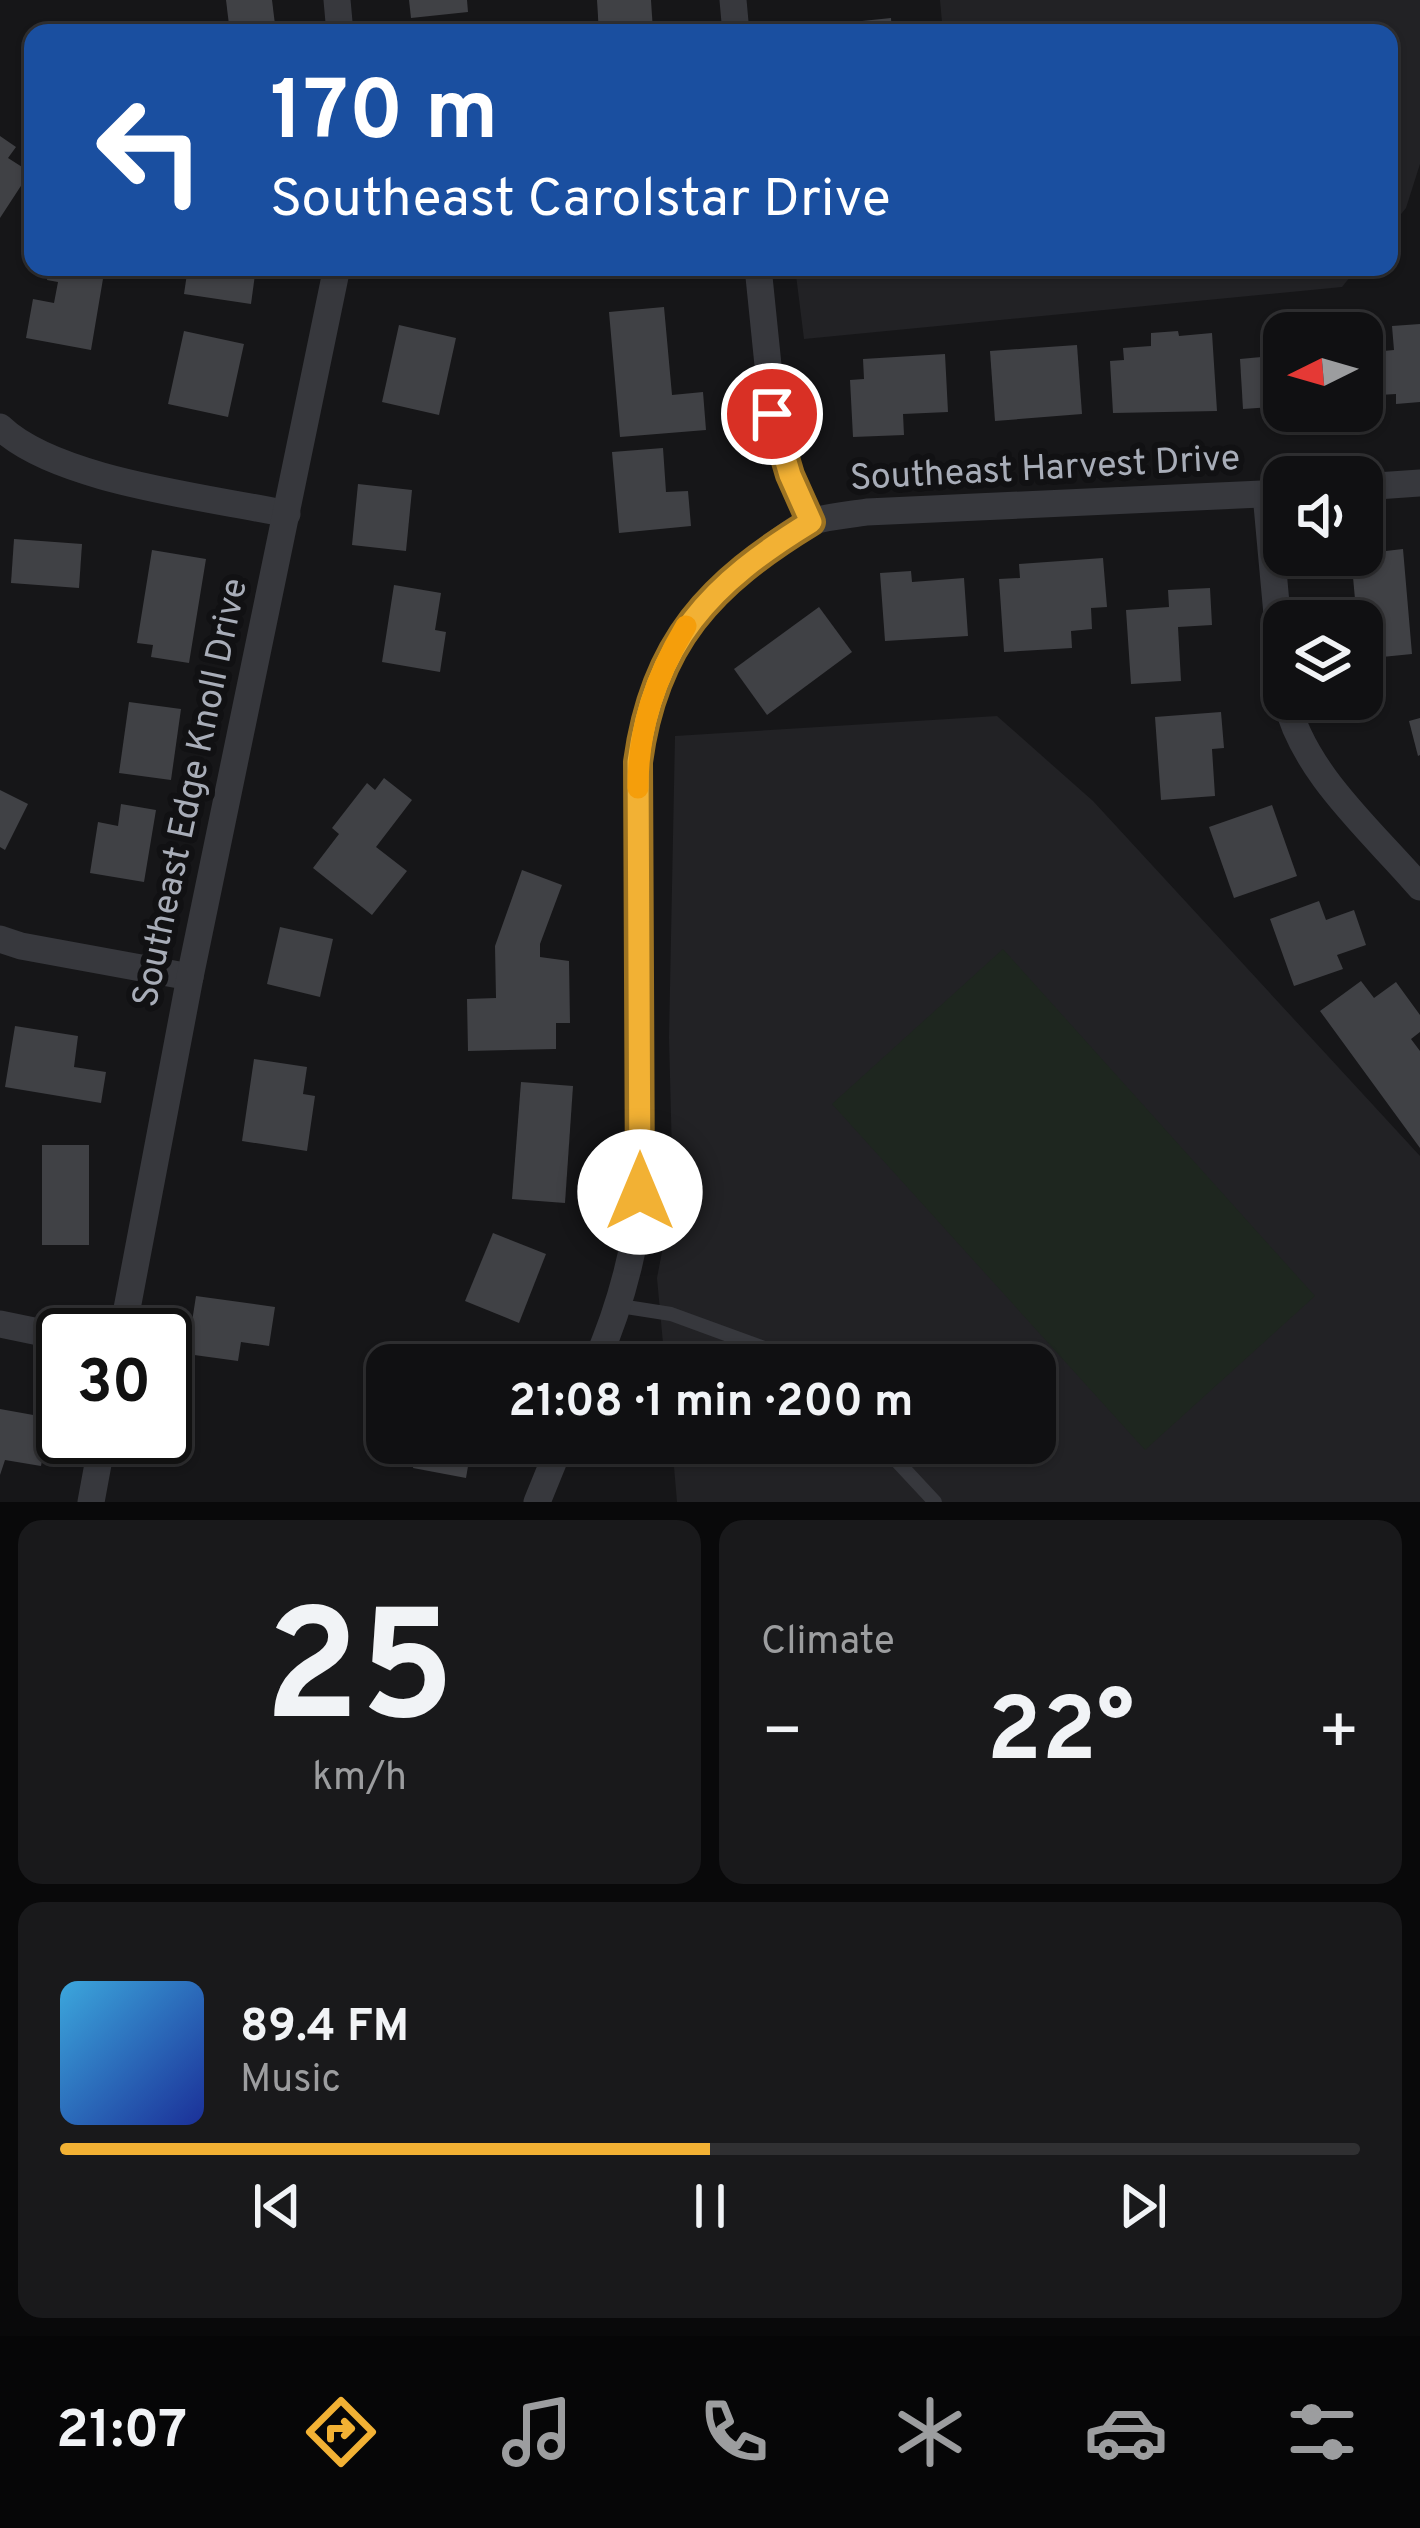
<!DOCTYPE html>
<meta charset="utf-8">
<style>
:root{--surface:#101012;--page:#19191b;--text:#f1f3f6;--muted:#9c9d9f;--line:#303032;--accent:#f2b134}
body{margin:0;font-family:Overpass,sans-serif;background:var(--page);color:var(--text);height:100vh;display:flex;flex-direction:column;font-size:45px;white-space:nowrap}
*{box-sizing:border-box;margin:0}
p{font-size:39px;color:var(--muted)}
.icon{flex:none;width:66px;height:66px;fill:none;stroke:currentColor;stroke-width:2;stroke-linecap:round;stroke-linejoin:round}
.map{position:relative;height:1502px;overflow:hidden}
.drawer{display:flex;flex-direction:column;gap:18px;padding:18px;background:#09090a;flex:1}
.drawer>*{flex:none}
.guide{position:absolute;left:24px;top:24px;width:1374px;height:252px;border-radius:24px;box-shadow:0 3px 9px #0004,0 0 0 3px var(--line);background:#1a4fa0;color:#fff;overflow:hidden}
.needle{width:78px;rotate:265deg}
.fabs{position:absolute;left:1263px;top:312px;display:grid;gap:24px}
.fabs a{display:grid;place-items:center;width:120px;height:120px;border-radius:24px;background:var(--surface);box-shadow:0 3px 9px #0004,0 0 0 3px var(--line);font-size:60px}
.speed{position:absolute;left:36px;top:1308px;display:flex;gap:24px;font-size:60px;font-weight:700;text-align:center}
.speed>*{display:grid;place-content:center;width:156px;height:156px;border-radius:50%;background:var(--surface);box-shadow:0 3px 9px #0004,0 0 0 3px var(--line);line-height:1}
.speed .limit{border:6px solid #111;border-radius:18px;background:#fff;color:#111}
.pin{position:absolute;display:grid;place-items:center;width:102px;height:102px;color:#fff;margin:-51px;border:6px solid #fff;border-radius:50%;box-shadow:0 3px 12px #0007}
.me{position:absolute;width:132px;margin:-66px;rotate:0deg;stroke-linejoin:round;filter:drop-shadow(0 0 9px #0008)}
.turn{display:flex;align-items:center;gap:42px;height:252px;padding:0 48px;font-size:54px}
.turn .icon{width:156px;height:156px;stroke-width:2.5}
.turn b{display:block;font-size:84px;line-height:102px}
.big{font-size:90px;font-weight:700;line-height:1.1}
.drawer .tile{flex:1;display:flex;flex-direction:column;justify-content:center;gap:18px;min-width:0;padding:0 42px;border-radius:24px;background:var(--page)}
.drawer .dial{align-items:center;gap:0}
.dial b{font-size:156px;line-height:1}
.song{display:flex;align-items:center;gap:36px}
.cover{width:144px;height:144px;border-radius:18px;background:linear-gradient(135deg,hsl(200 70% 55%),hsl(230 70% 35%))}
.played{height:12px;border-radius:6px;background:linear-gradient(90deg,var(--accent) 50%,var(--line) 50%)}
.keys{display:flex;justify-content:space-around;direction:ltr}
.heat{display:flex;justify-content:space-between;align-items:center;font-size:66px;direction:ltr}
.drawer .tiles{flex:1;display:grid;gap:18px;grid-template-columns:1fr 1fr}
.tile:last-child{grid-column:span 2}
.trip{position:absolute;left:366px;top:1344px;width:690px;height:120px;border-radius:24px;background:var(--surface);box-shadow:0 3px 9px #0004,0 0 0 3px var(--line);font-weight:700;line-height:120px;text-align:center}
.tab-bar{display:flex;height:192px;justify-content:space-around;align-items:center;background:#060607;color:var(--muted)}
.tab-bar .icon{width:84px;height:84px}
.tab-bar .current{color:var(--accent)}
.tab-bar b{font-size:54px;color:var(--text)}
.map>svg:first-child{display:block}
.built{fill:#222225}
.green{fill:#1e261f}
.building{fill:#404145}
.lines{fill:none;stroke-linecap:round;stroke-linejoin:round}
.service{stroke:#37383d;stroke-width:14}
.minor{stroke:#37383d;stroke-width:27}
.route-casing{stroke:#9d7322;stroke-width:30}
.route{stroke:#f2b134;stroke-width:21}
.slow{stroke:#f59e0b;stroke-width:21}
.labels{text-anchor:middle;dominant-baseline:central;stroke-width:12;stroke-linejoin:round;paint-order:stroke}
.street-label{font-size:36px;fill:#a8adb8;stroke:#111113}
</style>
<div class="map">
<svg width="1420" height="1502" viewBox="0 0 1420 1502">
<rect width="100%" height="100%" fill="#161618"/>
<g class="built">
<polygon points="940,0 1420,0 1420,164 1406,208 1389,229 1389,33 943,33"/>
<polygon points="795,267 1358,267 1342,287 804,339"/>
<polygon points="997,716 1093,801 1420,1156 1420,1502 677,1502 672,1443 1035,1443 1035,1365 665,1365 657,1278 673,1194 669,1038 675,736"/>
</g>
<polygon class="green" points="1003,949 1315,1296 1145,1450 832,1104"/>
<g class="building">
<polygon points="226,0 272,0 276,33 230,33"/>
<polygon points="409,0 467,0 468,12 411,18"/>
<polygon points="597,0 651,0 653,31 599,33"/>
<polygon points="891,18 892,33 834,33 833,24"/>
<polygon points="0,136 16,147 8,158 30,172 0,218"/>
<polygon points="49,267 105,267 91,350 26,338 33,299 54,303 58,282 47,280"/>
<polygon points="188,267 256,267 251,304 184,294"/>
<polygon points="581,267 636,267 636,271 581,275"/>
<polygon points="664,307 672,395 703,392 706,430 620,437 609,312"/>
<polygon points="1420,324 1420,402 1396,404 1396,394 1362,396 1362,353 1394,350 1392,326"/>
<polygon points="399,325 456,338 439,415 382,402"/>
<polygon points="184,331 244,344 228,417 168,404"/>
<polygon points="1178,331 1179,336 1212,333 1217,411 1113,413 1110,361 1124,360 1123,348 1151,346 1151,333"/>
<polygon points="1077,345 1082,414 995,421 990,351"/>
<polygon points="945,354 948,412 903,414 904,435 853,437 850,380 864,379 863,359"/>
<polygon points="1284,355 1284,406 1243,409 1240,359"/>
<polygon points="1281,411 1335,411 1335,416 1282,420"/>
<polygon points="663,448 666,492 688,491 691,526 619,533 612,452"/>
<polygon points="358,484 412,490 406,551 352,545"/>
<polygon points="14,539 82,544 79,588 11,583"/>
<polygon points="1403,549 1412,654 1362,659 1362,621 1357,621 1351,555"/>
<polygon points="152,550 206,559 189,663 151,657 153,645 137,643"/>
<polygon points="1103,558 1107,607 1091,608 1092,629 1071,631 1072,648 1004,652 999,579 1020,578 1019,564"/>
<polygon points="911,571 912,582 964,578 968,636 885,641 880,573"/>
<polygon points="394,585 441,593 435,630 446,632 440,672 382,662"/>
<polygon points="1210,588 1212,625 1178,627 1181,681 1131,684 1126,610 1169,607 1168,590"/>
<polygon points="819,607 852,652 767,715 734,669"/>
<polygon points="129,702 181,709 171,780 119,773"/>
<polygon points="1221,712 1224,748 1212,749 1215,796 1161,800 1155,717"/>
<polygon points="1420,718 1420,755 1418,756 1409,721"/>
<polygon points="384,778 412,800 376,847 407,871 372,915 313,868 339,834 332,828 367,783 375,790"/>
<polygon points="0,790 28,804 5,850 0,847"/>
<polygon points="121,804 156,810 144,882 90,873 98,822 118,826"/>
<polygon points="1272,805 1297,876 1234,898 1209,827"/>
<polygon points="522,870 562,885 540,944 540,957 569,961 570,1023 556,1023 556,1049 468,1051 467,999 496,998 495,946"/>
<polygon points="1319,901 1326,920 1354,910 1366,945 1337,955 1343,969 1294,986 1270,919"/>
<polygon points="280,927 333,939 320,997 267,984"/>
<polygon points="1361,981 1374,998 1396,982 1420,1015 1420,1032 1411,1039 1420,1051 1420,1148 1320,1011"/>
<polygon points="15,1026 78,1036 74,1067 106,1072 101,1103 5,1087"/>
<polygon points="254,1059 307,1067 303,1094 315,1096 307,1151 242,1141"/>
<polygon points="521,1082 573,1086 565,1203 512,1199"/>
<rect x="42" y="1145" width="47" height="100"/>
<polygon points="493,1233 546,1254 519,1323 465,1301"/>
<polygon points="196,1296 275,1307 269,1346 241,1342 238,1361 187,1354"/>
<polygon points="0,1409 50,1418 41,1466 5,1460 0,1475"/>
<polygon points="418,1443 472,1443 466,1478 413,1468"/>
</g>
<g class="lines">
<g class="service">
<polyline points="620,1306 671,1314 783,1355 796,1365"/>
<polyline points="880,1443 935,1502"/>
</g>
<g class="minor">
<polyline points="337,0 340,33"/>
<polyline points="733,0 736,33"/>
<polyline points="758,267 773,414 790,475 811,522"/>
<path d="M0,427C56,481 208,497 287,514"/>
<polyline points="1362,487 1420,483"/>
<polyline points="1266,494 1284,691"/>
<path d="M1286,699C1303,773 1372,831 1420,887"/>
<polyline points="0,939 21,946 190,977"/>
<polyline points="0,1324 63,1337"/>
<polyline points="122,1335 190,977 337,267"/>
<path d="M595,1365C620,1308 635,1254 641,1192L638,762C650,671 684,613 757,558C773,546 792,529 811,522C828,516 849,515 867,512L1284,493"/>
<polyline points="91,1502 103,1437"/>
<polyline points="537,1502 561,1443"/>
</g>
</g>
<g class="lines">
<defs>
<path id="route" d="M640,1192L638,762C654,642 711,583 811,522L790,475L772,414"/>
</defs>
<use href="#route" class="route-casing"/>
<use href="#route" class="route"/>
<path class="slow" d="M638,788C638,728 655,678 686,626"/>
</g>
<g class="labels">
<g class="street-label">
<text transform="translate(1045 470) rotate(-3)">Southeast Harvest Drive</text>
<text transform="translate(192 793) rotate(-78)">Southeast Edge Knoll Drive</text>
</g>
</g>
</svg>
<div class="fabs">
<a><svg class="needle" viewBox="-14 -14 28 28"><path d="M0-13l5 13h-10z" fill="#e53935"/><path d="M0 13l5-13h-10z" fill="#9c9d9f"/></svg></a>
<a><svg class="icon" aria-label="sound" viewBox="0 0 24 24"><path d="M4 9h4l5-4v14l-5-4H4zM17 9q2 3 0 6"/></svg></a>
<a><svg class="icon" aria-label="layers" viewBox="0 0 24 24"><path d="M12 4l9 5-9 5-9-5zM3 14l9 5 9-5"/></svg></a>
</div>
<div class="speed"><div class="limit">30</div></div>
<div class="pin" style="left:772px;top:414px;background:#d93025"><svg class="icon" aria-label="arrive" viewBox="0 0 24 24"><path d="M6 21V4h12l-3 4 3 4H6"/></svg></div>
<svg class="me" style="left:640px;top:1192px" viewBox="-20 -20 40 40"><circle r="19" fill="#fff"/><path d="M0-13L10 11 0 6-10 11z" fill="#f2b134"/></svg>
<div class="trip">21:08 · 1 min · 200 m</div>
<div class="guide">
<div class="turn"><svg class="icon" aria-label="left" viewBox="0 0 24 24"><path d="M17 20v-9H6M10 6l-5 5 5 5"/></svg><div><b>170 m</b>Southeast Carolstar Drive</div></div>
</div>
</div>
<section class="drawer">
<div class="tiles">
<div class="tile dial"><b>25</b><p>km/h</p></div>
<div class="tile"><p>Climate</p>
<div class="heat"><a>−</a><b class="big">22°</b><a>+</a></div>
</div>
<div class="tile">
<div class="song"><i class="cover"></i><div><b>89.4 FM</b><p>Music</p></div></div>
<div class="played"></div>
<div class="keys"><svg class="icon" aria-label="previous" viewBox="0 0 24 24"><path d="M18 5L8 12l10 7zM5 5v14"/></svg><svg class="icon" aria-label="pause" viewBox="0 0 24 24"><path d="M8 5v14M16 5v14"/></svg><svg class="icon" aria-label="next" viewBox="0 0 24 24"><path d="M6 5l10 7-10 7zM19 5v14"/></svg></div>
</div>
</div>
</section>
<nav class="tab-bar">
<b>21:07</b>
<svg class="icon current" aria-label="directions" viewBox="0 0 24 24"><path d="M12 3l9 9-9 9-9-9zM9 14v-3h6M13 9l2 2-2 2"/></svg>
<svg class="icon" aria-label="music" viewBox="0 0 24 24"><path d="M9 18V5l10-2v13"/><circle cx="6" cy="18" r="3"/><circle cx="16" cy="16" r="3"/></svg>
<svg class="icon" aria-label="phone" viewBox="0 0 24 24"><path d="M5 4h4l2 5-3 2q2 4 5 5l2-3 5 2v4C11 20 4 13 5 4z"/></svg>
<svg class="icon" aria-label="climate" viewBox="0 0 24 24"><path d="M12 3v18M4 7l16 10M4 17L20 7"/></svg>
<svg class="icon" aria-label="car" viewBox="0 0 24 24"><path d="M5 17H2v-5l4-1 3-4h7l3 4 3 1v5h-3M9 17h6M6 11h13"/><circle cx="7" cy="17" r="2"/><circle cx="17" cy="17" r="2"/></svg>
<svg class="icon" aria-label="filters" viewBox="0 0 24 24"><path d="M4 7h16M4 17h16"/><circle cx="9" cy="7" r="2"/><circle cx="15" cy="17" r="2"/></svg>
</nav>
